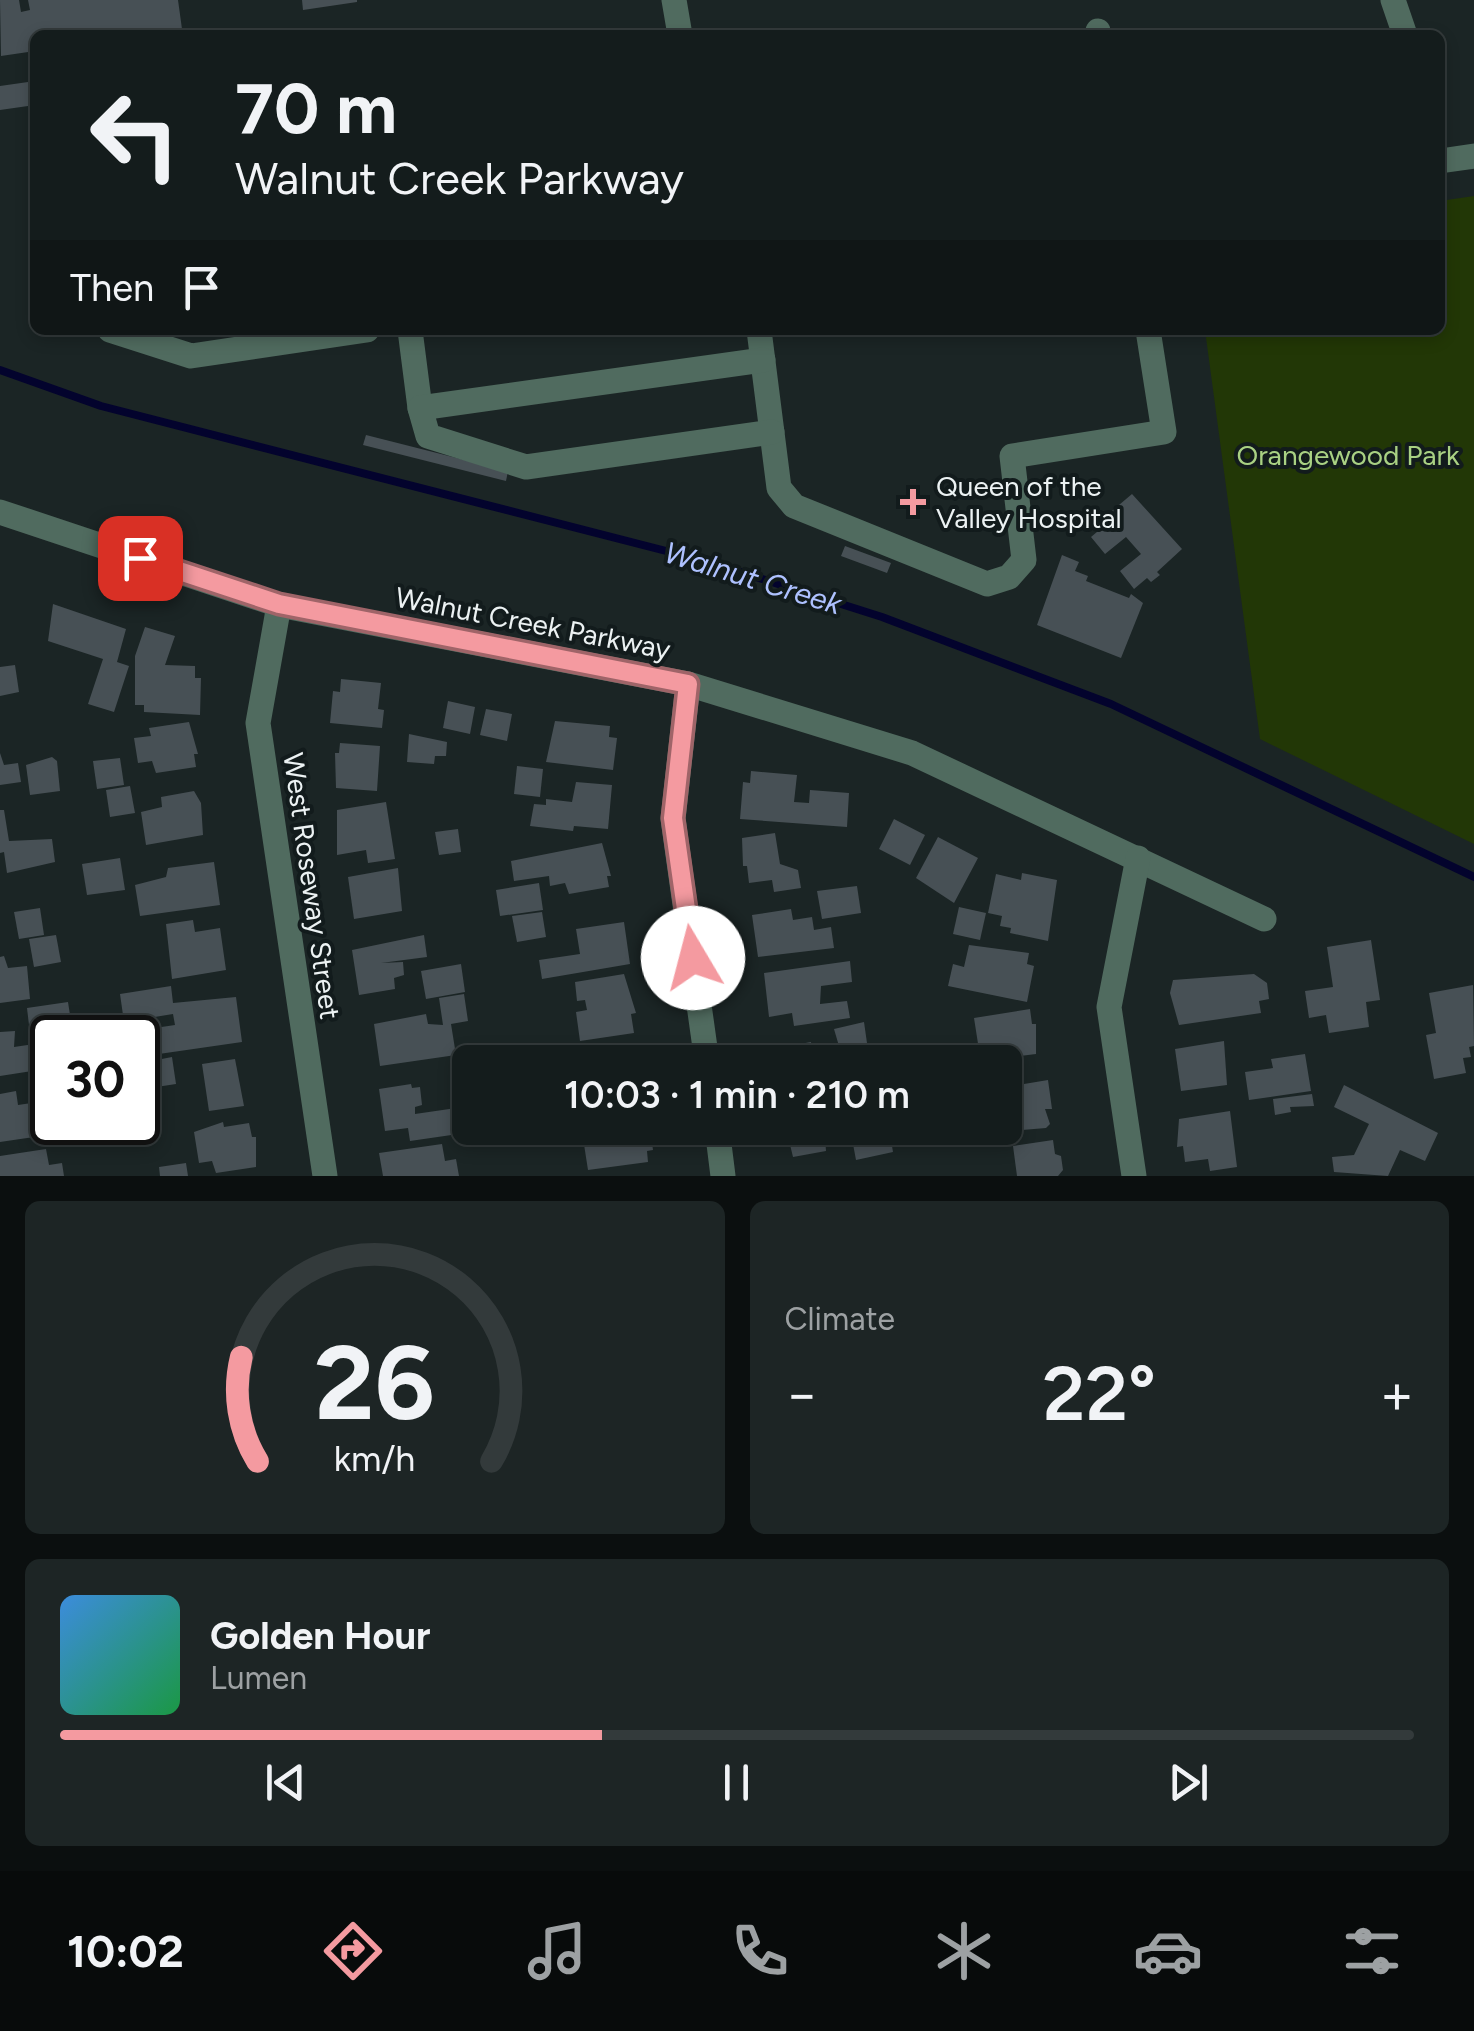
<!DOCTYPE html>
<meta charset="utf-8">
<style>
:root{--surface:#141c1c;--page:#1d2525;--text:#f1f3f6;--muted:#9da1a3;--line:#333a3b;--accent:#f49aa0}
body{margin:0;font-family:Figtree,sans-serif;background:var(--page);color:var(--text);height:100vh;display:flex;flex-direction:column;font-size:38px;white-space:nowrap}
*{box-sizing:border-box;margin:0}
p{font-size:32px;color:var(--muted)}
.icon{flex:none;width:55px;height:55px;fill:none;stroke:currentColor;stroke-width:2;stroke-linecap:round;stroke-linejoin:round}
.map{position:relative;height:1176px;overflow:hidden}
.sheet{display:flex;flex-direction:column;gap:25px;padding:25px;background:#0b0f0f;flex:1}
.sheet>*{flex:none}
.guide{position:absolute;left:30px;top:30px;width:1415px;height:305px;border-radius:15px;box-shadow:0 5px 15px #0003,0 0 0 2px var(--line);background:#141c1c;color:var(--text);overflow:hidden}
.speed{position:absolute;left:30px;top:1015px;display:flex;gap:20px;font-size:50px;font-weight:700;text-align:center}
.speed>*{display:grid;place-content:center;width:130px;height:130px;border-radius:50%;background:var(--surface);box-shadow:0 5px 15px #0003,0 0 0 2px var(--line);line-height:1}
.speed .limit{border:5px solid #111;border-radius:15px;background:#fff;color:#111}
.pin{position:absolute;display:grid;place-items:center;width:85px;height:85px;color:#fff;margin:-42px;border-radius:20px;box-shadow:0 5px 15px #0006}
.me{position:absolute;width:110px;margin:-55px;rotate:352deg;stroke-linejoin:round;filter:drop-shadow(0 0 8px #0008)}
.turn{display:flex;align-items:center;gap:35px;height:210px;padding:0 40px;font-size:45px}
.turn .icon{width:130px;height:130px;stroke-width:2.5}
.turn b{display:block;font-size:70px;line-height:85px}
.then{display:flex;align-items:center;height:95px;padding:0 40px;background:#0003;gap:20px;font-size:38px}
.big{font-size:75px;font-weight:600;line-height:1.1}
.sheet .card{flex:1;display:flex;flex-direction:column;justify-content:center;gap:15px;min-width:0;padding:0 35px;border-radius:15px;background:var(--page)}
.sheet .dial{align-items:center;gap:0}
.dial svg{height:260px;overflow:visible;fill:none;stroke:var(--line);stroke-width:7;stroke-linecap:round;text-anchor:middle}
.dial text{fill:var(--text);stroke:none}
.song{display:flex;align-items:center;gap:30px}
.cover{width:120px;height:120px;border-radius:15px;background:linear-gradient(135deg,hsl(210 70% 55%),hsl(140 70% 35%))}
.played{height:10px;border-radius:5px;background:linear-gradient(90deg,var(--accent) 40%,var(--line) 40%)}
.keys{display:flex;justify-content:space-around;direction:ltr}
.heat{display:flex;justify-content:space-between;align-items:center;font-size:55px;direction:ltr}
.sheet .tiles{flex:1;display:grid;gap:25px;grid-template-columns:1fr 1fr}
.card:last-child{grid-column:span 2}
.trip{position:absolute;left:452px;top:1045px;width:570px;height:100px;border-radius:15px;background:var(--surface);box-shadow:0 5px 15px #0003,0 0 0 2px var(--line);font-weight:600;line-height:100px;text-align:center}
.tab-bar{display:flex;height:160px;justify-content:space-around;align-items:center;background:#080b0b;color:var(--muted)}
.tab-bar .icon{width:70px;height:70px}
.tab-bar .active{color:var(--accent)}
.tab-bar b{font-size:45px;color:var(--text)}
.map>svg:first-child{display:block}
.green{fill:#223706}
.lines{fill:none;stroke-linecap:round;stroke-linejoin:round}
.stream{stroke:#03032d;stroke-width:8}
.building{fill:#475055}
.minor{stroke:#506b5f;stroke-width:25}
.route-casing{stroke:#9f6468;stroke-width:25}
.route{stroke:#f49aa0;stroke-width:18}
.poi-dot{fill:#f49aa0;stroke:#121b1c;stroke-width:4}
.labels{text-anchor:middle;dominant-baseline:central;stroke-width:8;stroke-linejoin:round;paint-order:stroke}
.park-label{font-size:28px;fill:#a9d183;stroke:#121b1c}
.poi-label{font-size:28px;fill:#ecf2f3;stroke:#121b1c;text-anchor:start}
.street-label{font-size:28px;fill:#ecf2f3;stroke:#121b1c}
.water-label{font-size:30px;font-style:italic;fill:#aec1ff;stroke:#121b1c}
</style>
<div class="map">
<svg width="1474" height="1176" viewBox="0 0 1474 1176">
<rect width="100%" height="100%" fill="#1b2525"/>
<polygon class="green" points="1474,196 1474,844 1260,739 1205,330 1440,330 1440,201"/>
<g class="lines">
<polyline class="stream" points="0,370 101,406 709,562 882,617 1111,704 1474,877"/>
</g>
<g class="building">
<polygon points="0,0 19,0 21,12 30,10 28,0 178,0 182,29 140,35 35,35 35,51 1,56"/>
<polygon points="302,0 357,0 357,2 303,10"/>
<polygon points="35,81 35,105 0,110 0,86"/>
<polygon points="366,435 508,471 506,481 363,445"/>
<polygon points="1132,494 1182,549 1157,572 1160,575 1151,582 1147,578 1134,589 1120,571 1141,554 1126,537 1105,554 1091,537 1110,521 1106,516"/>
<polygon points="845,546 891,563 887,573 841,556"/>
<polygon points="1062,555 1079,562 1075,571 1088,576 1086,581 1129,598 1131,594 1143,603 1121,658 1037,625"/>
<polygon points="53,604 126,629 117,662 129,666 114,712 88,704 103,659 48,641"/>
<polygon points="145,627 175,636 165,665 195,666 195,678 201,678 200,715 144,712 144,705 135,705 135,656"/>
<polygon points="15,665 19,692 0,696 0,667"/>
<polygon points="341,679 381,683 378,709 384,710 382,728 330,723 333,691 340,692"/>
<polygon points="448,701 475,707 470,734 443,728"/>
<polygon points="486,709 512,714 507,741 480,735"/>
<polygon points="555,721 610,726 609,737 617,738 613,770 546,762"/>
<polygon points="189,722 198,754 194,754 196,767 156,773 152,761 138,763 134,738 151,736 149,728"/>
<polygon points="409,734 447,742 446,756 435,756 434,764 407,762"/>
<polygon points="340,743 380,746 377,791 336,788 335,753 339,753"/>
<polygon points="0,753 4,765 18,763 21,782 0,785"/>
<polygon points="52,757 57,761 60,791 30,795 26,765"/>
<polygon points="120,758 124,785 97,789 93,761"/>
<polygon points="517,766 543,769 540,797 514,794"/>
<polygon points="751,771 797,775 794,802 809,803 810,790 849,793 847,827 740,819 743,782 750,783"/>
<polygon points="576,782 612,785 608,829 574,826 573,831 530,826 534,804 546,805 546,799 572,802"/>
<polygon points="130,786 135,813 110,817 106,790"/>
<polygon points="194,791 201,803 203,835 146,845 141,812 162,807 161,797"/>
<polygon points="386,802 395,859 368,863 366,850 337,855 337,810"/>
<polygon points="0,810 4,810 9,841 52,839 55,862 7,873 4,852 0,853"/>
<polygon points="894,819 925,835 910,865 879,849"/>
<polygon points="458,829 461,852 439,855 435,832"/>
<polygon points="775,833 780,864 798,870 801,888 774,892 772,880 749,883 747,866 743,866 742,838"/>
<polygon points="938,837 978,858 954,903 916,878"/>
<polygon points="602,843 611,876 607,876 609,887 569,894 565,883 550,886 549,876 514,881 511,861"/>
<polygon points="120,858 125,890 87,895 82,864"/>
<polygon points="214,862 220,905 140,916 135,885 166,877 168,868"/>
<polygon points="398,868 402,911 354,919 348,877"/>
<polygon points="1022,873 1057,880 1048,941 1010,933 1011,928 1000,926 1002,916 988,913 996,874 1021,880"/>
<polygon points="539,883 543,910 500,916 496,890"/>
<polygon points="857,886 861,913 822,919 817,891"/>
<polygon points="959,907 986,913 980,940 953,934"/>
<polygon points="40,908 44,935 19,939 14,912"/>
<polygon points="791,909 793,920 812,917 814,930 831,927 834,948 758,957 752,915"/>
<polygon points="542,912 546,937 517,942 512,916"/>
<polygon points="193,920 195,932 220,928 226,970 172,979 166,924"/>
<polygon points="624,922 630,964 542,979 539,960 580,954 576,929"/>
<polygon points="56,935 61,962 34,967 29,939"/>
<polygon points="424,935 427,957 381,963 403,962 404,975 394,978 395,989 359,995 352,950"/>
<polygon points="1371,940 1380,1000 1366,1002 1369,1027 1329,1033 1326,1015 1309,1018 1305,991 1333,987 1327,947"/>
<polygon points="969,945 1029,953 1027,964 1034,966 1027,1002 948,986 953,964 964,967"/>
<polygon points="4,956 8,968 27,966 30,999 0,1003 0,957"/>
<polygon points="850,961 852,982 821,986 820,1004 847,1001 850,1018 794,1026 792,1013 769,1017 764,973"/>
<polygon points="461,964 465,992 426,999 421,971"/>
<polygon points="624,974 636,1013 631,1014 634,1033 580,1041 576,1012 587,1010 585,1000 577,1001 575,982"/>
<polygon points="1254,974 1267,983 1269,999 1259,1001 1261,1013 1179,1025 1170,993 1173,980"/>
<polygon points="1473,985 1474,1046 1469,1047 1471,1057 1463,1058 1466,1073 1434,1079 1426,1035 1436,1033 1429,993"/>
<polygon points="171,986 173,1003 236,997 242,1042 145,1056 141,1030 175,1025 173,1014 124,1022 120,994"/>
<polygon points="464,994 468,1021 451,1024 456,1055 380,1066 374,1024 426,1014 428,1024 443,1025 439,998"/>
<polygon points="68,1002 72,1028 30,1034 27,1008"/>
<polygon points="1030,1009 1032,1024 1036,1024 1036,1054 996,1059 992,1048 979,1050 974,1018"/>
<polygon points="864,1022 868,1050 841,1053 834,1029"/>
<polygon points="15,1031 14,1047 41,1043 45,1069 0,1076 0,1032"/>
<polygon points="1224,1041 1227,1085 1181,1091 1175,1049"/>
<polygon points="811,1042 814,1062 774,1062 772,1049"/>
<polygon points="966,1046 969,1062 941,1062 939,1050"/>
<polygon points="639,1053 640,1062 593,1062 593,1060"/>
<polygon points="1305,1054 1311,1091 1249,1100 1245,1072 1273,1068 1271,1059"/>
<polygon points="172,1057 176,1084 150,1088 146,1062"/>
<polygon points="235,1059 244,1106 209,1111 202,1064"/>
<polygon points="1017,1072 1018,1085 1048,1080 1052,1109 1045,1109 1050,1124 1046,1128 996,1132 995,1128 1005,1128 1005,1074"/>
<polygon points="411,1084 412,1088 420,1087 422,1105 415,1107 415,1114 470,1106 470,1128 486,1130 410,1141 408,1128 385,1131 379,1089"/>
<polygon points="1344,1085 1438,1133 1425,1161 1400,1150 1388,1176 1334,1172 1332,1157 1354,1155 1369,1124 1334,1107"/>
<polygon points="16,1091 18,1105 52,1100 52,1122 66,1122 68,1132 0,1142 0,1094"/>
<polygon points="1312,1094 1314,1106 1290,1107 1291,1112 1275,1115 1273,1099"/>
<polygon points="1230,1111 1237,1167 1210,1171 1208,1159 1185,1162 1183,1146 1177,1147 1179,1119"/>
<polygon points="223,1122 224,1127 249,1123 252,1137 256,1137 256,1167 216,1173 212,1161 199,1163 194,1132"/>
<polygon points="594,1128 650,1128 653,1150 647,1151 648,1162 588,1170 583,1138 595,1136"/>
<polygon points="786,1128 840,1128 841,1134 825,1137 826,1151 793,1157"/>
<polygon points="878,1128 889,1128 893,1152 856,1160 851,1133"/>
<polygon points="1053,1140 1055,1154 1061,1156 1063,1170 1058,1176 1017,1176 1013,1146"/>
<polygon points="442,1144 445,1161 456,1159 459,1176 383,1176 379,1153"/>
<polygon points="46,1149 49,1165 62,1163 64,1176 0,1176 0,1156"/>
<polygon points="186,1163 188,1176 160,1176 159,1167"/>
</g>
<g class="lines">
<g class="minor">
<polyline points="674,0 680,35"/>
<polyline points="1393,0 1405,35"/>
<polyline points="1098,31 1099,35"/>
<polyline points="1440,161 1474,156"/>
<polyline points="110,330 191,356 367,330"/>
<polyline points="410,330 420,408"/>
<polyline points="759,330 779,488 794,506 987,584 1009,577 1024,560 1012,456 1164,432 1148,330"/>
<polyline points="763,360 420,408 428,436 526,467 772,432"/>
<polyline points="0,512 279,605 688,684 912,753 1264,919"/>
<polyline points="279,605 258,723 325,1176"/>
<polyline points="688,684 673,819 707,1062"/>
<polyline points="717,1128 723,1176"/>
<polyline points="1134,1176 1109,1007 1138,858"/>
</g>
</g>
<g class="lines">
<defs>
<polyline id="route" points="140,558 279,604 688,684 673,818 693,958"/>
</defs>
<use href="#route" class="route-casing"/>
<use href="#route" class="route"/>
</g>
<path class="poi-dot" d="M908 487h10v10h10v10h-10v10h-10v-10h-10v-10h10z"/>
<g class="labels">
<g class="park-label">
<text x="1348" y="455">Orangewood Park</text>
</g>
<g class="poi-label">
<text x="936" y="486">Queen of the<tspan x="936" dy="32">Valley Hospital</tspan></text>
</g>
<g class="street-label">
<text transform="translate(533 623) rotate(11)">Walnut Creek Parkway</text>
<text transform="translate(312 886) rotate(82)">West Roseway Street</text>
</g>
<g class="water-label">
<text transform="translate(753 578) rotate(17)">Walnut Creek</text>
</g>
</g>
</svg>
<div class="speed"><div class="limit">30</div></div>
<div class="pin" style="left:140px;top:558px;background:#d93025"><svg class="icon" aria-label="arrive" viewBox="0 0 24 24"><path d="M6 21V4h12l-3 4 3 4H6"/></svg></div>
<svg class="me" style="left:693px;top:958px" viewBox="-20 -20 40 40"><circle r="19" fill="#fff"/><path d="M0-13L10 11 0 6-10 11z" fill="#f49aa0"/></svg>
<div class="trip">10:03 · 1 min · 210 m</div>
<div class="guide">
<div class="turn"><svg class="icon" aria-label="left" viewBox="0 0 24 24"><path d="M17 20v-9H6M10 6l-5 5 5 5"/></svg><div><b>70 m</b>Walnut Creek Parkway</div></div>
<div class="then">Then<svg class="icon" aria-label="arrive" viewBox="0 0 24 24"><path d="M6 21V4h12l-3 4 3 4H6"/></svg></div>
</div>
</div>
<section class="sheet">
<div class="tiles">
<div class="card dial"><svg viewBox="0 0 100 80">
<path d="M14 69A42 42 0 1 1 86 69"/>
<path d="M14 69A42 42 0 0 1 9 37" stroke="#f49aa0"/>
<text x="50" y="56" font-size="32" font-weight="700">26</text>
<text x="50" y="72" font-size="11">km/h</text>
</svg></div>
<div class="card"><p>Climate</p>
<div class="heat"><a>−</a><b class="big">22°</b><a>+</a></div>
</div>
<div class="card">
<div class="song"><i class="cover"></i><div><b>Golden Hour</b><p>Lumen</p></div></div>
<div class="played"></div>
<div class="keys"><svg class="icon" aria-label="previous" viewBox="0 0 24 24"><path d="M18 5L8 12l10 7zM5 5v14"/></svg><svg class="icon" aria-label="pause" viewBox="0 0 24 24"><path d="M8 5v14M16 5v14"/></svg><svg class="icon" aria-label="next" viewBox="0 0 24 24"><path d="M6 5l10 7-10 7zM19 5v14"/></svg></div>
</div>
</div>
</section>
<nav class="tab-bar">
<b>10:02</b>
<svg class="icon active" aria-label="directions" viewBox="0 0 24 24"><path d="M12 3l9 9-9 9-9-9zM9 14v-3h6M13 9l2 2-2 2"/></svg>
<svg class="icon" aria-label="music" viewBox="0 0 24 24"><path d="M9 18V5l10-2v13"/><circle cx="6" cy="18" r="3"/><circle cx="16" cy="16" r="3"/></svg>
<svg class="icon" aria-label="phone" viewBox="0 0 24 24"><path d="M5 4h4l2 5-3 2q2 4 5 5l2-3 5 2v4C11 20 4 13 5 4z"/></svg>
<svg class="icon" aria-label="climate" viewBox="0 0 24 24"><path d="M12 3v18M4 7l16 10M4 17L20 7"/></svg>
<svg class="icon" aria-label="car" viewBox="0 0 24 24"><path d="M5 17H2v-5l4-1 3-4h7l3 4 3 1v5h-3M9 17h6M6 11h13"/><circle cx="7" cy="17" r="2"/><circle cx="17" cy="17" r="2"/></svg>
<svg class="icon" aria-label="filters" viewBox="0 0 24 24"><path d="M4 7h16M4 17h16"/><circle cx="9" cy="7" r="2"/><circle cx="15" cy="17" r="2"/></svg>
</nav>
